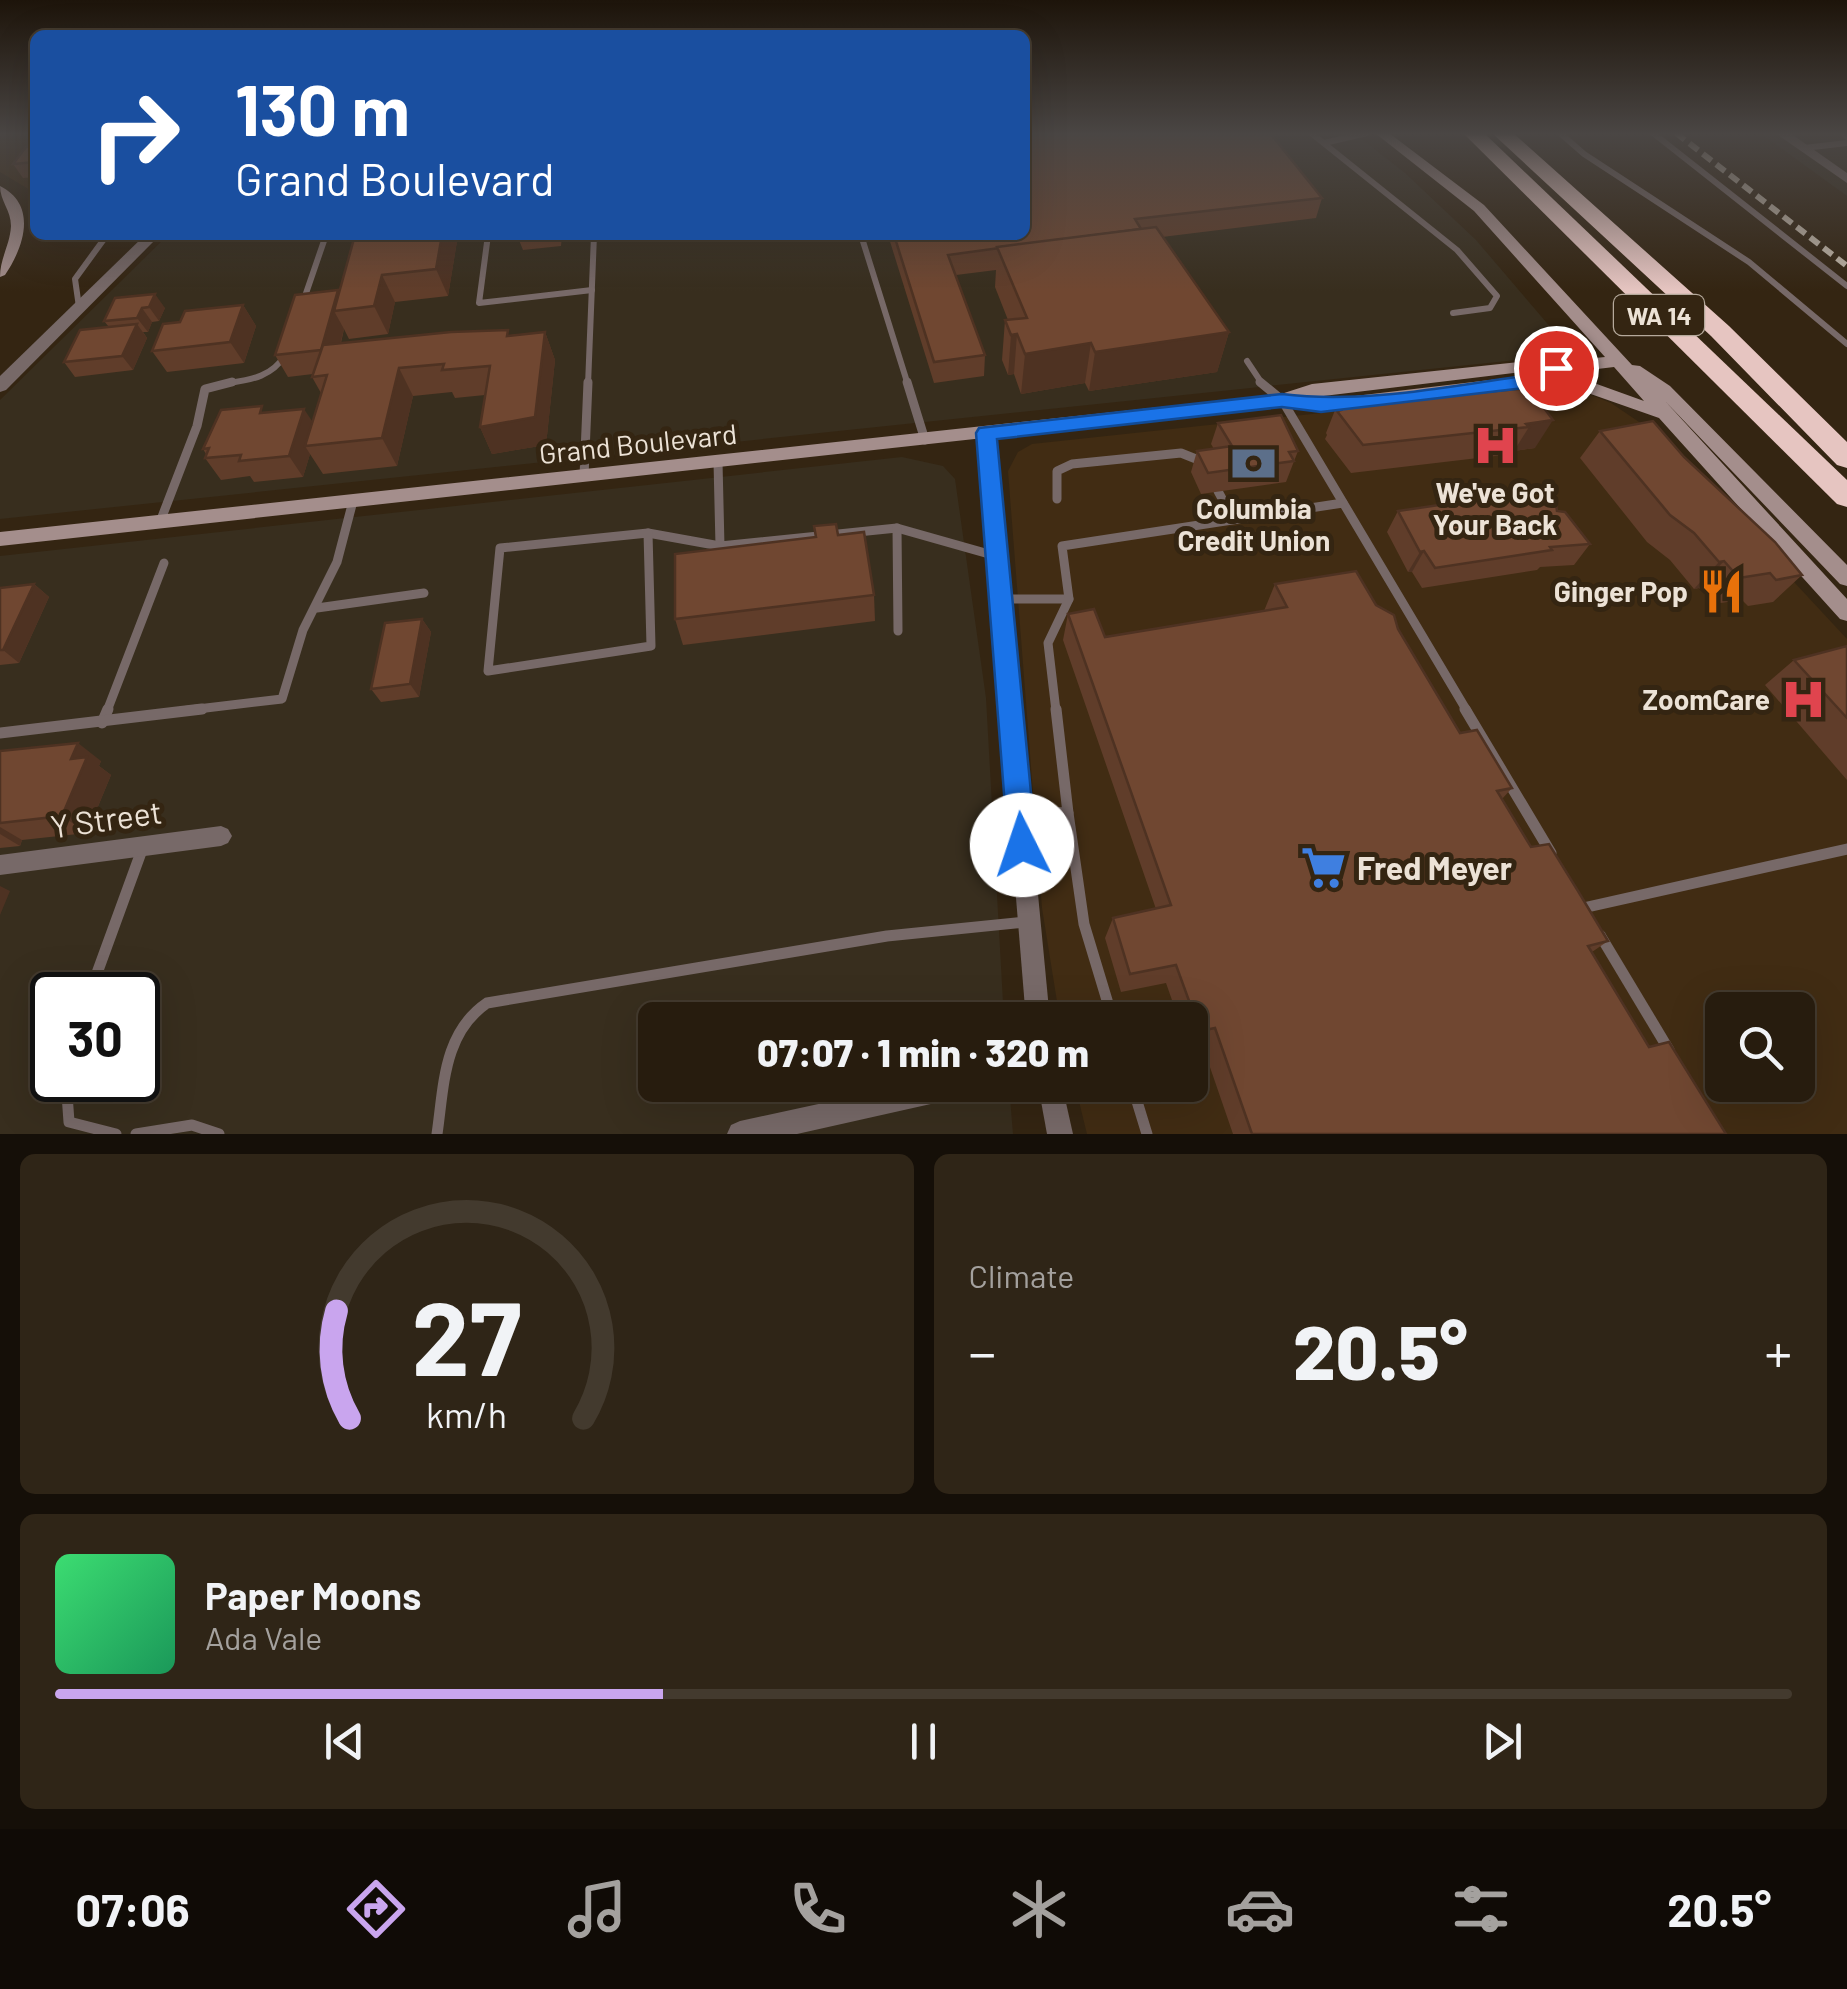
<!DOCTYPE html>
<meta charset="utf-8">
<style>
:root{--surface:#271c0e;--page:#2f2517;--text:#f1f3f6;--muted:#a4a19e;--line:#433a2e;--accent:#c9a5ee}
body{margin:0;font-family:Barlow,sans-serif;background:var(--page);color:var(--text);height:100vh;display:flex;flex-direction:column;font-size:38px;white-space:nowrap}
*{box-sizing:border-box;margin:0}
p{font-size:32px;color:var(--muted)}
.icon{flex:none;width:55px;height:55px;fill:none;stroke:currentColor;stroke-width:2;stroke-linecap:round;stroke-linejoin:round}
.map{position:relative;height:1134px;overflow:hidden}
.details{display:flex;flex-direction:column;gap:20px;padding:20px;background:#150f08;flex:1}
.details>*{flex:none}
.banner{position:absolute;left:30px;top:30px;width:1000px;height:210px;border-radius:15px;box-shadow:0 10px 40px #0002,0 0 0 2px var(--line);background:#1a4fa0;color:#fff;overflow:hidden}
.buttons{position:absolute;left:1705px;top:992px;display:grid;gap:20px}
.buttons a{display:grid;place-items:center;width:110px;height:110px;border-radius:15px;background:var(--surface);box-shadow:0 10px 40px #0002,0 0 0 2px var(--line);font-size:50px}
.speed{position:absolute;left:30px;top:972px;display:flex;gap:20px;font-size:50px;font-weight:700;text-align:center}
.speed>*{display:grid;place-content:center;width:130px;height:130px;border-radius:50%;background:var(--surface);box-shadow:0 10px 40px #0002,0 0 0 2px var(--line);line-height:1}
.speed .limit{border:5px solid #111;border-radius:15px;background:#fff;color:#111}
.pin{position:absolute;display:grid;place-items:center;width:85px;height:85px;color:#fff;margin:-42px;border:5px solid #fff;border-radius:50%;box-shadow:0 2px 10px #0007}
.me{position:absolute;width:110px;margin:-55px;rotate:356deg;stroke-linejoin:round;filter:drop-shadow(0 0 8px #0008)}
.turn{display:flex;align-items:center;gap:35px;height:210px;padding:0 40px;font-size:45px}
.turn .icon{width:130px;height:130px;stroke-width:2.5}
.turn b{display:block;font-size:70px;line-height:85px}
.big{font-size:75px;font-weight:800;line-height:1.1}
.details .widget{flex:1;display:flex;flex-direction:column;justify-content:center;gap:15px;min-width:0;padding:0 35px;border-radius:15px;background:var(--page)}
.details .dial{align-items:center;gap:0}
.dial svg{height:260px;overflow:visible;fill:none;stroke:var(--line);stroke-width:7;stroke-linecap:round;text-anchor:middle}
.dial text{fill:var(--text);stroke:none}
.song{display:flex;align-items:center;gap:30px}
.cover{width:120px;height:120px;border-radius:15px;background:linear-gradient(135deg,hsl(140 70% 55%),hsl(150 70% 35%))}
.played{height:10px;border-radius:5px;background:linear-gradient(90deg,var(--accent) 35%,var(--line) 35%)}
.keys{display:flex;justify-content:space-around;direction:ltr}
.heat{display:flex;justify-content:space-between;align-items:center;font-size:55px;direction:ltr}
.details .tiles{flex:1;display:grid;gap:20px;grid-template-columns:1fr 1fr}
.widget:last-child{grid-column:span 2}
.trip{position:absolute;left:638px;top:1002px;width:570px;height:100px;border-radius:15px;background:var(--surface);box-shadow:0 10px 40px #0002,0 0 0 2px var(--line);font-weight:800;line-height:100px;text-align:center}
.menu{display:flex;height:160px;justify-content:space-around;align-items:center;background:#100b06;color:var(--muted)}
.menu .icon{width:70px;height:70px}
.menu .selected{color:var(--accent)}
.menu b{font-size:45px;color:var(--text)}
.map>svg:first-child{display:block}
.built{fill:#412c13;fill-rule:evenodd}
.industrial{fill:#382e1e;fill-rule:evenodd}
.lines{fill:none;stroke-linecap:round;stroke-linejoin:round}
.service-far2{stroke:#776968;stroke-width:6}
.service-far1{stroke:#776968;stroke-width:9}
.service{stroke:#776968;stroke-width:11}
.minor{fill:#776968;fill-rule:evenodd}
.tertiary{fill:#776968;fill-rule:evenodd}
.secondary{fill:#a48e8c;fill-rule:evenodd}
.motorway{fill:#e6c5c1;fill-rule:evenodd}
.rail{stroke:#c1b6a8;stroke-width:6;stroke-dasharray:11 6;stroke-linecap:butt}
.wall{fill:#603d2a}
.shaded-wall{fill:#4e3222}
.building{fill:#704731;stroke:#4e3222;stroke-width:2.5}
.route{fill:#1a73e8;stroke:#114b97;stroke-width:2.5}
.labels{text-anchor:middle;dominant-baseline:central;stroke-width:10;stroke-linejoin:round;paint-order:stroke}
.shield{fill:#342512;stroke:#b5a99b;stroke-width:2.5}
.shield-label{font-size:25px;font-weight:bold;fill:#ece2d6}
.street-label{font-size:28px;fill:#ece2d6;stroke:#342512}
.poi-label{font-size:28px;font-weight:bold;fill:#ece2d6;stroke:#342512}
.near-street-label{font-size:32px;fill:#ece2d6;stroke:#342512}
.near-poi-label{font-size:32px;font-weight:bold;fill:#ece2d6;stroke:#342512;text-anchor:start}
</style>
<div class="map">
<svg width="1847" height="1134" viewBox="0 0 1847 1134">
<rect width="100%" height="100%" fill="#342512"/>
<g class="built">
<polygon points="0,133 35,133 35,193 0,172"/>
<path d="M1556,388L1581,391L1611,403L1642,424L1672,451L1847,639V1134H1087L1075,1085H1190V1020H1060L1042,908L1008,471L1018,452L1032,444ZM1722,1010H1798V1085H1722Z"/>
</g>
<g class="industrial">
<polygon points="1025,133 1354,133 1405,173 1476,240 1564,343 1559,350 1545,357 0,519 0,400 168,235 1025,235"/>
<polygon points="1760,133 1847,133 1847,196"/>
<path d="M902,457L943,466L955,479L986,698L1004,1020H655V1085H1009L1013,1134H0V556ZM52,995H138V1080H52Z"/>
</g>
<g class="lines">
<g class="service-far2">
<polyline points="1311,133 1457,250 1497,296 1490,308 1453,313"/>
<polyline points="1560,133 1584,154 1749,262 1847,344"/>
<polyline points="1653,133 1847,286"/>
<polyline points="1843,133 1847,137"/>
<polyline points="1324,143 1367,133"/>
<polyline points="1804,148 1847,143"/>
<polyline points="488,235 479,303 592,290"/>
<polyline points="861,235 908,385"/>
<polyline points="303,302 326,235"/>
<polyline points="79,307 75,279 107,235"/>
<polyline points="1247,361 1263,385"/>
<path d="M218,385C245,380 270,380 285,355"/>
<polyline points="588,385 594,235"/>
</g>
<g class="service-far1">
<polyline points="907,382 925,440"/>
<polyline points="1260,382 1282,400 1467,711"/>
<polyline points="718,462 720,546 897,528 996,556"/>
<polyline points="584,476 588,382"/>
<polyline points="1218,491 1233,519"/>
<polyline points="1057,499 1057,471 1072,464 1181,453 1201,461"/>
<polyline points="160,522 197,426 205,389 232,382"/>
<polyline points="897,528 898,631"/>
<polyline points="648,533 720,546"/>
<polygon points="648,533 651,646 488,671 500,548"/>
<polyline points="1000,599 1069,599"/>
<polyline points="317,608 424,593"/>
<polyline points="107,711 164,563"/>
<polyline points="181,711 282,699 303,630 337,562 353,501"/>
<polyline points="1056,711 1048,643 1069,599 1062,546 1343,503"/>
</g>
<g class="service">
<polyline points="1465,709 1551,853"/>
<polyline points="102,723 108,709"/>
<polyline points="0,733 202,709"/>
<polyline points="1023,811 1068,813 1056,709"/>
<polyline points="1068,813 1084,924 1113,1020"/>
<polyline points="1583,908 1847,849"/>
<polyline points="1600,935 1669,1050"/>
<polyline points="89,995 143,847"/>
<polyline points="66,1080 69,1122 116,1134"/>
<polyline points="1132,1085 1147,1134"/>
<polyline points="136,1134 192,1125 219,1134"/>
<path d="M437,1134C444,1086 443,1033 487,1003L887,936L1025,922"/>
</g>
<g class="minor">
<polygon points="986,428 994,433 1050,1020 1026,1020 978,433"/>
<polygon points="221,826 228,829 232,836 228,843 221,846 0,875 0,855"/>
<polygon points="906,1085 974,1085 971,1094 962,1097 797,1134 727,1134 731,1125 740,1121"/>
<polygon points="1038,1085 1062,1085 1073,1134 1047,1134"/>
</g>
<g class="tertiary">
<polygon points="1775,133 1790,133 1847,173 1847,183"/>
<polygon points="145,235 160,235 6,390 0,392 0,376"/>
</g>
<g class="secondary">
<path d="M1375,133H1389L1484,205L1632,365L1640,366L1670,386L1847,565V586L1840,584L1665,401L1847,599V621L1840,619L1659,418L1585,392L1550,385L1321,412L1284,405L0,546V532L1281,394L1312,384L1539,360L1556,362L1605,357L1474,211ZM1614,367L1644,401L1594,383L1550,373L1321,400L1307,398L1539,370L1556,374Z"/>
<path d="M0,186C38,205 24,247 5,275L0,277C0,258 10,245 11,226C11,210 0,201 0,186Z"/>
</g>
<g class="motorway">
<polygon points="1463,133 1484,133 1847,480 1847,507 1837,504"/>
<polygon points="1492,133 1513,133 1729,326 1847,442 1847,468 1837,465 1711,336"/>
</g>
<polyline class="rail" points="1676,133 1847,266"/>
</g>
<g class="wall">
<polygon points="1025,133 1032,133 1032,134 1322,198 1316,218 1162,237 1229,332 1217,372 1089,391 1085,383 1021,394 1014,374 1008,375 1002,360 1005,320 1008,320 995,287 996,270 956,275 985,355 984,376 934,383 888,235 1025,235"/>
<polygon points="35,146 35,177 23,178 13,164"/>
<polygon points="355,235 458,235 448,296 395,302 388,334 349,339 344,329 341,343 510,335 545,332 555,360 546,445 492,454 480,427 485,395 455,398 452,392 413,396 397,466 323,474 310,454 303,477 254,482 250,476 221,480 205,458 206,454 203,449 267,412 312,422 321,393 312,377 313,374 288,377 275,355 339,293"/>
<polygon points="517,235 562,235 561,246 523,250"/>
<polygon points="115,298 165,308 159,321 152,322 148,332 143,332 147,338 133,370 75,377 64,362 109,327 104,321"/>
<polygon points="243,305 256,326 244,363 167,372 152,351 180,322"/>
<polygon points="1529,388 1535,448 1514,451 1512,454 1351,473 1325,439 1327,435 1326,433 1337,405"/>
<polygon points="1218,423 1298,451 1286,482 1201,494 1191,472 1197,451 1214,449 1211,444"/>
<polygon points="1600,431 1684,457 1802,575 1773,602 1748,606 1742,600 1713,604 1699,588 1694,589 1670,560 1647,542 1580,458"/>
<polygon points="1537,504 1557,511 1590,544 1574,565 1540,567 1537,570 1422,588 1412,572 1408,572 1387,532 1398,511"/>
<polygon points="838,535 874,595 875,621 683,645 675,619"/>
<polygon points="34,584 49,597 19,663 0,665 0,588"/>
<polygon points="1275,584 1376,605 1398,629 1460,733 1512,788 1502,799 1531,847 1608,941 1592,952 1649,1047 1726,1134 1233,1134 1202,1044 1190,1047 1190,1020 1179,1020 1166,983 1121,992 1105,938 1113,918 1156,909 1063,640 1068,614 1105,637 1264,611"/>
<polygon points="422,619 431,632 419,697 381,702 371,689"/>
<polygon points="1847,646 1847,780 1765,685 1794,660"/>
<polygon points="0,751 101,761 99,766 111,775 87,833 22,840 20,846 0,848"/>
</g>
<g class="shaded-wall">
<polygon points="442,235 458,235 448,296 436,269"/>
<polygon points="382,275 395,302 388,334 374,306"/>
<polygon points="338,290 348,309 334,311 344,329 333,371 321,350"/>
<polygon points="155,294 165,308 159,321 149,307"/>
<polygon points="243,305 256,326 244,363 230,342"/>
<polygon points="142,308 152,322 148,332 137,318"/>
<polygon points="137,324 147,338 133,370 122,356"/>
<polygon points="545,332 555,360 546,445 492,454 480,427"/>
<polygon points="1229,332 1217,372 1089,391 1095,352"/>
<polygon points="1017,334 1014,374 1008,375 1011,335"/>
<polygon points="1091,343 1085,383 1021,394 1025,354"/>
<polygon points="399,368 413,396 397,466 382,438"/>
<polygon points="304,409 318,430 305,446 310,454 303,477 289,456"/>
<polygon points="1553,420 1535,448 1514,451 1529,427 1526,424"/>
<polygon points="1424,551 1412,572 1408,572 1420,552"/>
<polygon points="1724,561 1699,588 1694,589 1719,562"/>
<polygon points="34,584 49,597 19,663 3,650"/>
<polygon points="422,619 431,632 419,697 410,684"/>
<polygon points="78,743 101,761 99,766 111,775 87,833 62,816 71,759"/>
<polygon points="0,827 22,840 20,846 0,834"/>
<polygon points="0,886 10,891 0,915"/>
</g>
<g class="building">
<polygon points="1048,133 1270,133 1322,198 1135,219 1141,229 948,255 985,355 934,362 894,235 1025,235 1025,135"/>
<polygon points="35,146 35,162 13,164 26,147"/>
<polygon points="1156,227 1229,332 1095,352 1091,343 1025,354 1017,334 1011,335 1005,320 1027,318 997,247"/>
<polygon points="355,235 442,235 436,269 382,275 374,306 334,311"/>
<polygon points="338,290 321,350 275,355 295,295"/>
<polygon points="155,294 149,307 142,308 137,318 104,321 115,298"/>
<polygon points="243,305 230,342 152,351 163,324 180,322 185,311"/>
<polygon points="137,324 122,356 64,362 80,330"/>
<polygon points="508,330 507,336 545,332 535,417 480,427 490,366 442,370 444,364 399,368 382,438 305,446 327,375 312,377 323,345 451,332"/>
<polygon points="1529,388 1553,420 1526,424 1529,427 1363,445 1337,411 1341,410 1337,405"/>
<polygon points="262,406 260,413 304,409 289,456 239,461 241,455 205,458 209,448 203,449 221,410"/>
<polygon points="1281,415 1298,451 1289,452 1294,461 1208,473 1197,451 1232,446 1218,423"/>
<polygon points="1653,421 1684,457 1775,542 1802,575 1776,580 1770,573 1739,578 1724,561 1719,562 1694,533 1670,515 1600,431"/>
<polygon points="1528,492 1537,504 1546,498 1556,504 1557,511 1565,512 1590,544 1550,547 1552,550 1435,568 1424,551 1420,552 1398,511"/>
<polygon points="836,524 838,535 864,532 874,595 675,619 675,554 816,537 814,526"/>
<polygon points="1356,571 1376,605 1394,615 1398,629 1460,733 1477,730 1512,788 1497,791 1531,847 1549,844 1578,891 1608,941 1588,946 1649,1047 1669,1042 1726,1134 1252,1134 1215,1028 1200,1031 1176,965 1130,974 1113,918 1171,905 1068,614 1094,609 1105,637 1287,607 1275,584"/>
<polygon points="34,584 3,650 0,650 0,588"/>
<polygon points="422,619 410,684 371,689 385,623"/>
<polygon points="1847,646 1847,718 1794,660"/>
<polygon points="78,743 71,759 87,757 62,816 0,823 0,751"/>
</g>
<linearGradient id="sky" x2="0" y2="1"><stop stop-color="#1d140a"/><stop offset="0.46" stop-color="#4a4644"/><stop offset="1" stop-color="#4a4644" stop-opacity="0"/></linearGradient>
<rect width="1847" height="291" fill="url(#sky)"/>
<path class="route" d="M1556,361L1566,368L1557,383L1550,385L1321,412L1282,407L997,439L1036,845L1032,855L1022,858L1012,855L1008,845L976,433L979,428L1282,394C1367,405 1459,384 1544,373L1550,363Z"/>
<defs>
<symbol id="hospital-bare" viewBox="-9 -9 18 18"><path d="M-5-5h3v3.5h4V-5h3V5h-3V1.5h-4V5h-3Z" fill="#e0444e" stroke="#342512" stroke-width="2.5" paint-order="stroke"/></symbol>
<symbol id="bank-bare" viewBox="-9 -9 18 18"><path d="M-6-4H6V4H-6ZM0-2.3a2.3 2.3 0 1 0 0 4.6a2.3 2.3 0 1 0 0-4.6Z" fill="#5c6f8a" stroke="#342512" stroke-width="2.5" paint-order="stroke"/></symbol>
<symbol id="restaurant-bare" viewBox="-9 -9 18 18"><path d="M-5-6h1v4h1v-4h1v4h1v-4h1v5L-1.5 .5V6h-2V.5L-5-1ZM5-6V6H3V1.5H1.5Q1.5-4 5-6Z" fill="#e8710a" stroke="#342512" stroke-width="2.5" paint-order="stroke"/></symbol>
<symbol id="supermarket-bare" viewBox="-9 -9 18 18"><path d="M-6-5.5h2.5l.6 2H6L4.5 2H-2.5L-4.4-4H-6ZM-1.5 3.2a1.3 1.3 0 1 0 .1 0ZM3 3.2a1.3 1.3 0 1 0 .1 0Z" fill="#3f7fe0" stroke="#342512" stroke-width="2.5" paint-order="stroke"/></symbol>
</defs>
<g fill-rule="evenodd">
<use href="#hospital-bare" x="1464" y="414" width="63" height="63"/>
<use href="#bank-bare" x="1222" y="432" width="63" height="63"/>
<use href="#restaurant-bare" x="1690" y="560" width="63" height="63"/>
<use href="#hospital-bare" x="1772" y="668" width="63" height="63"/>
<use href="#supermarket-bare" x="1292" y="836" width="63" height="63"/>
</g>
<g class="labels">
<rect class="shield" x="1614" y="295" width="90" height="40" rx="8"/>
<g class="shield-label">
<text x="1659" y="315">WA 14</text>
</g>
<g class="street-label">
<text transform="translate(638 443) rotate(-6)">Grand Boulevard</text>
</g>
<g class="poi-label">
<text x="1495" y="492">We've Got<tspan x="1495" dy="32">Your Back</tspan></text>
<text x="1254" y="508">Columbia<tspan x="1254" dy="32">Credit Union</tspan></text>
<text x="1688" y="591" text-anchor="end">Ginger Pop</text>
<text x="1770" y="699" text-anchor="end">ZoomCare</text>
</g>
<g class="near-street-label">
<text transform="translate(106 818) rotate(-8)">Y Street</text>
</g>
<g class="near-poi-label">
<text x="1357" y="867">Fred Meyer</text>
</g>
</g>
</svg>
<div class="buttons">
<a><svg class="icon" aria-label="search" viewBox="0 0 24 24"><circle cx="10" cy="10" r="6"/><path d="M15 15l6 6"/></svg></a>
</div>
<div class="speed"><div class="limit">30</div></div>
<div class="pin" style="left:1556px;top:368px;background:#d93025"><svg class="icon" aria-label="arrive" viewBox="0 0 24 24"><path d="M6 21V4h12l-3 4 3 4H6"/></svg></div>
<svg class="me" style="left:1022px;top:845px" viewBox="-20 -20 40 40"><circle r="19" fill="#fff"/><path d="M0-13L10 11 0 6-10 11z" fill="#1a73e8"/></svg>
<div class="trip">07:07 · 1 min · 320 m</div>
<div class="banner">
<div class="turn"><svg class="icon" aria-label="right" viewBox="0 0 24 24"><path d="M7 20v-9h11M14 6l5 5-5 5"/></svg><div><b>130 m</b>Grand Boulevard</div></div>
</div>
</div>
<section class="details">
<div class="tiles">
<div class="widget dial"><svg viewBox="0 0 100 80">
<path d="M14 69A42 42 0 1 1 86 69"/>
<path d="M14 69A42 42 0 0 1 10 36" stroke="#c9a5ee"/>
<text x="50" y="56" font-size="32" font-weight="700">27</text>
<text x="50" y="72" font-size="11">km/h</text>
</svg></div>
<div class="widget"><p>Climate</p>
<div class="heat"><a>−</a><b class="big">20.5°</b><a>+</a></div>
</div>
<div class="widget">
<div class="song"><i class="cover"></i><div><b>Paper Moons</b><p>Ada Vale</p></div></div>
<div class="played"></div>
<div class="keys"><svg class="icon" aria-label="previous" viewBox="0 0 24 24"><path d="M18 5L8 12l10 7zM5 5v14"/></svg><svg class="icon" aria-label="pause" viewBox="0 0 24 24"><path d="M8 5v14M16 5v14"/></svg><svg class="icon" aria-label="next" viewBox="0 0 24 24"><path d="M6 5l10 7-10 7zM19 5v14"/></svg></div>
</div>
</div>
</section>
<nav class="menu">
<b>07:06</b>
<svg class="icon selected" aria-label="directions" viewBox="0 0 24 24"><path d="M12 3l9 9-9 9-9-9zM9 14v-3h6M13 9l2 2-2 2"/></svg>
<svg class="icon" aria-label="music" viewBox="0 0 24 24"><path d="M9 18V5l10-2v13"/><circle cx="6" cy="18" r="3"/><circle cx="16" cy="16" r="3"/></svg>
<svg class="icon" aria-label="phone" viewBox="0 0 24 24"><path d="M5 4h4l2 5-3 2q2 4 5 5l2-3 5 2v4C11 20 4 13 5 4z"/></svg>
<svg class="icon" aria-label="climate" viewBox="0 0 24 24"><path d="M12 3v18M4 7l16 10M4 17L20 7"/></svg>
<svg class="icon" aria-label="car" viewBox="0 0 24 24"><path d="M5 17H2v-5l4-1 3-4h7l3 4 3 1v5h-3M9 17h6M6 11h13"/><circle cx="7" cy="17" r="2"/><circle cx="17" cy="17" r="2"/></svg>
<svg class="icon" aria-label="filters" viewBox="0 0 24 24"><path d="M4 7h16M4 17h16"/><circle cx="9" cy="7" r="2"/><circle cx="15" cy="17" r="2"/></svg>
<b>20.5°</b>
</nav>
